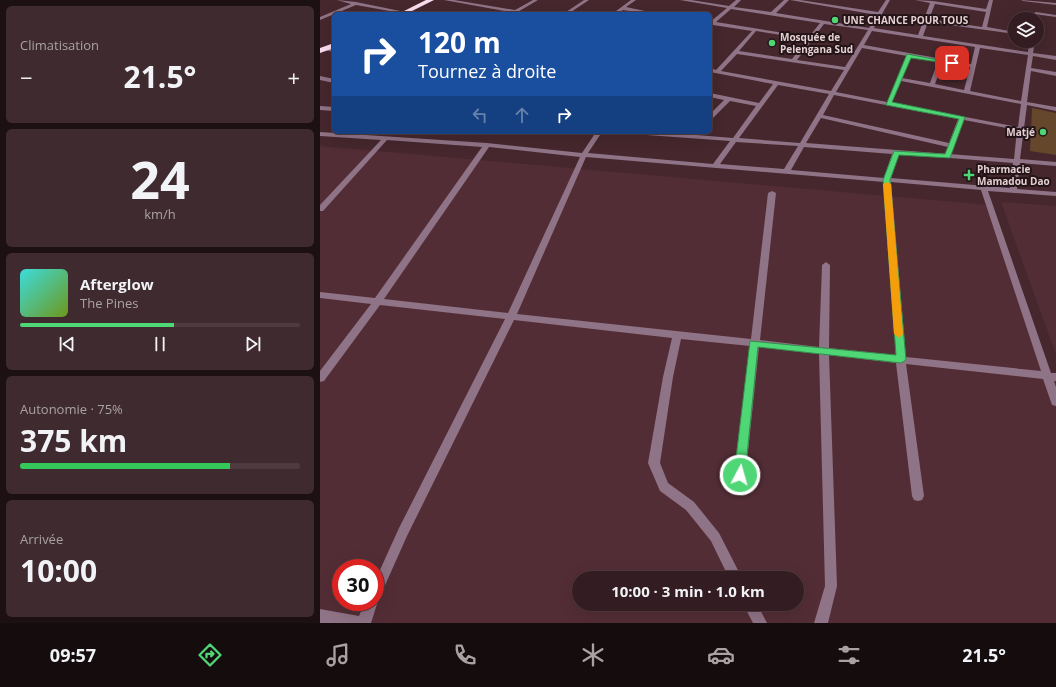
<!DOCTYPE html>
<html lang="fr">
<meta charset="utf-8">
<style>
:root{--surface:#341d22;--page:#3f2a2f;--text:#f1f3f6;--muted:#a9a2a5;--line:#4e3b40;--accent:#4fd675}
body{margin:0;font-family:"Open Sans",sans-serif;background:var(--page);color:var(--text);height:100vh;display:flex;flex-direction:column;font-size:15px;white-space:nowrap}
*{box-sizing:border-box;margin:0}
p{font-size:13px;color:var(--muted)}
.icon{flex:none;width:22px;height:22px;fill:none;stroke:currentColor;stroke-width:2;stroke-linecap:round;stroke-linejoin:round}
.map{position:relative;flex:1;overflow:hidden}
.drawer{display:flex;flex-direction:column;gap:6px;padding:6px;background:#1d1013;width:320px}
.drawer>*{flex:none}
.banner{position:absolute;left:12px;top:12px;width:380px;height:122px;border-radius:6px;box-shadow:0 4px 16px #0002,0 0 0 1px var(--line);background:#1a4fa0;color:#fff;overflow:hidden}
.fabs{position:absolute;left:688px;top:12px;display:grid;gap:8px}
.fabs a{display:grid;place-items:center;width:36px;height:36px;border-radius:50%;background:var(--surface);box-shadow:0 4px 16px #0002,0 0 0 1px var(--line);font-size:20px}
.speed{position:absolute;left:12px;top:559px;display:flex;gap:8px;font-size:20px;font-weight:700;text-align:center}
.speed>*{display:grid;place-content:center;width:52px;height:52px;border-radius:50%;background:var(--surface);box-shadow:0 4px 16px #0002,0 0 0 1px var(--line);line-height:1}
.speed .limit{border:6px solid #d22;background:#fff;color:#111}
.pin{position:absolute;display:grid;place-items:center;width:34px;height:34px;color:#fff;margin:-17px;border-radius:8px;box-shadow:0 2px 6px #0006}
.me{position:absolute;width:44px;margin:-22px;rotate:6deg;stroke-linejoin:round;filter:drop-shadow(0 0 3px #0008)}
.turn{display:flex;align-items:center;gap:14px;height:84px;padding:0 20px;font-size:18px}
.turn .icon{width:52px;height:52px;stroke-width:2.5}
.turn b{display:block;font-size:28px;line-height:34px}
.lanes{display:flex;align-items:center;height:38px;padding:0 20px;background:#0003;justify-content:center;gap:20px;direction:ltr}
.lanes .off{opacity:.35}
.big{font-size:30px;font-weight:700;line-height:1.1}
.drawer .widget{flex:1;display:flex;flex-direction:column;justify-content:center;gap:6px;min-width:0;padding:0 14px;border-radius:6px;background:var(--page)}
.drawer .dial{align-items:center;gap:0}
.dial b{font-size:52px;line-height:1}
.song{display:flex;align-items:center;gap:12px}
.cover{width:48px;height:48px;border-radius:6px;background:linear-gradient(135deg,hsl(180 70% 55%),hsl(80 70% 35%))}
.played{height:4px;border-radius:2px;background:linear-gradient(90deg,var(--accent) 55%,var(--line) 55%)}
.keys{display:flex;justify-content:space-around;direction:ltr}
.heat{display:flex;justify-content:space-between;align-items:center;font-size:22px;direction:ltr}
.charge{height:6px;border-radius:3px;background:linear-gradient(90deg,#34c759 75%,var(--line) 0)}
.trip{position:absolute;left:252px;top:571px;width:232px;height:40px;border-radius:20px;background:var(--surface);box-shadow:0 4px 16px #0002,0 0 0 1px var(--line);font-weight:700;line-height:40px;text-align:center}
.menu{display:flex;height:64px;justify-content:space-around;align-items:center;background:#150c0e;color:var(--muted)}
.menu .icon{width:28px;height:28px}
.menu .on{color:var(--accent)}
.menu b{font-size:18px;color:var(--text)}
main{display:flex;flex:1;min-height:0}
.map>svg:first-child{display:block}
.built{fill:#532d35;fill-rule:evenodd}
.green{fill:#65472b}
.lines{fill:none;stroke-linecap:round;stroke-linejoin:round}
.minor{fill:#8f7386;fill-rule:evenodd}
.highway{fill:#f9ddef;fill-rule:evenodd}
.route{fill:#4fd675;stroke:#338b4c}
.slow{fill:#f59e0b}
.poi-dot{fill:#4fd675;stroke:#221417;stroke-width:1.5}
.labels{text-anchor:middle;dominant-baseline:central;stroke-width:4;stroke-linejoin:round;paint-order:stroke}
.far-poi-label{font-size:10px;font-weight:bold;fill:#e4cfd3;stroke:#221417;text-anchor:start}
</style>
<main>
<section class="drawer">
<div class="widget"><p>Climatisation</p>
<div class="heat"><a>−</a><b class="big">21.5°</b><a>+</a></div>
</div>
<div class="widget dial"><b>24</b><p>km/h</p></div>
<div class="widget">
<div class="song"><i class="cover"></i><div><b>Afterglow</b><p>The Pines</p></div></div>
<div class="played"></div>
<div class="keys"><svg class="icon" aria-label="previous" viewBox="0 0 24 24"><path d="M18 5L8 12l10 7zM5 5v14"/></svg><svg class="icon" aria-label="pause" viewBox="0 0 24 24"><path d="M8 5v14M16 5v14"/></svg><svg class="icon" aria-label="next" viewBox="0 0 24 24"><path d="M6 5l10 7-10 7zM19 5v14"/></svg></div>
</div>
<div class="widget"><p>Autonomie · 75%</p><b class="big">375 km</b><div class="charge"></div></div>
<div class="widget"><p>Arrivée</p><b class="big">10:00</b></div>
</section>
<div class="map">
<svg width="736" height="623" viewBox="0 0 736 623">
<rect width="100%" height="100%" fill="#45272d"/>
<g class="built">
<path d="M0,146L669,205L727,376L736,377V623H0ZM21,568H55V602H21ZM259,578H477V604H259Z"/>
<polygon points="681,202 736,206 736,355"/>
</g>
<polygon class="green" points="712,108 736,113 736,155 710,151"/>
<g class="lines">
<g class="minor">
<polygon points="17,0 36,2 95,14 86,14 36,5 0,20 0,17 31,4"/>
<polygon points="124,0 134,0 195,10 213,0 218,0 196,13"/>
<polygon points="264,0 269,0 248,14 243,14"/>
<polygon points="311,0 316,0 306,7 339,14 329,14 303,10 297,14 292,14"/>
<path d="M360,0H371L409,6L416,0H421L414,7L451,12L464,0H469L456,13L549,28L557,15L470,0H480L558,12L566,0H570L554,28L598,35L610,3L595,0L613,1L666,9L669,0H673L667,27L695,32V34L608,22L603,36L708,52L709,41H715L713,53L736,56V60L713,56L711,68L736,72V76L711,71L707,102L736,107V111L707,105L700,159L736,162V166L700,163L697,189L736,192V196L668,191L731,373H736V381H734L736,387V406L732,405L731,402L723,379L586,364L604,496L602,500L598,501L594,500L592,496L576,363L509,355L517,586L508,623H494L505,586L499,354L439,347L424,490L422,494L418,495L414,494L412,490L430,346L361,339L353,377L340,463L348,483L374,502L399,533L422,578H409L391,541L366,510L340,491L328,463L343,377L352,338L194,320L87,536L58,601L51,623H0V609L39,616L45,602H55V581L79,528L185,319L60,305L4,381L0,382V371L51,304L0,298V292L55,298L162,147L67,140L3,211H0V205L61,140L0,136V132L167,143L262,153L276,132H282L268,153L393,164L410,141L313,134L310,132H339L413,138L436,106L410,101L392,119L390,120V114L404,100L390,97V93L439,103L453,84L390,72V68L396,70L432,31L393,25L390,26V22L407,8ZM615,4L666,12L662,27L609,19ZM411,9L500,23L489,37L396,22ZM504,24L548,30L525,67L477,60ZM436,31L487,39L472,59L419,51ZM552,31L655,47L651,64L544,45ZM542,48L587,56L567,102L516,92ZM660,48L708,55L701,101L650,91ZM417,54L524,70L511,91L401,71ZM591,57L618,61L610,83L582,78ZM623,62L650,67L644,90L615,84ZM581,81L701,104L698,127L572,103ZM458,85L509,94L480,143L419,138ZM514,95L638,119L629,143L503,115ZM501,118L628,147L627,150L630,152L632,151L644,120L697,130L694,159L486,143ZM416,142L478,146L464,169L400,164ZM169,147L260,157L188,313L64,299ZM484,147L572,154L564,178L471,170ZM579,154L693,163L690,188L571,178ZM266,157L564,182L576,355L509,348L510,265L506,262L502,265L499,347L440,340L456,193L452,191L448,193L431,339L197,314ZM571,182L661,190L721,371L586,357Z"/>
<polygon points="701,0 736,3 736,5 703,1"/>
<polygon points="716,12 736,15 736,17 714,14 714,13"/>
<polygon points="6,47 14,48 14,52 4,50 4,48"/>
<polygon points="0,76 14,79 14,83 0,80"/>
<polygon points="0,106 14,107 14,111 0,110"/>
<polygon points="423,604 437,604 447,623 433,623"/>
</g>
<g class="highway">
<polygon points="106,0 114,0 86,14 78,14"/>
<polygon points="14,43 14,48 0,53 0,48"/>
</g>
</g>
<polygon class="route" points="587,54 635,63 632,64 591,58 572,102 645,117 630,158 579,155 570,180 586,360 581,363 438,347 425,475 424,479 420,480 415,479 414,475 430,341 576,355 563,180 574,151 625,154 639,119 566,105"/>
<polygon class="slow" points="567,182 571,184 583,334 579,338 574,334 563,184"/>
<g class="poi-dot">
<circle cx="515" cy="20" r="4"/>
<circle cx="452" cy="43" r="4"/>
<circle cx="723" cy="132" r="4"/>
<path d="M647 169h4v4h4v4h-4v4h-4v-4h-4v-4h4z"/>
</g>
<g class="labels">
<g class="far-poi-label">
<text x="523" y="20">UNE CHANCE POUR TOUS</text>
<text x="460" y="37">Mosquée de<tspan x="460" dy="12">Pelengana Sud</tspan></text>
<text x="715" y="132" text-anchor="end">Matjé</text>
<text x="657" y="169">Pharmacie<tspan x="657" dy="12">Mamadou Dao</tspan></text>
</g>
</g>
</svg>
<div class="fabs">
<a><svg class="icon" aria-label="layers" viewBox="0 0 24 24"><path d="M12 4l9 5-9 5-9-5zM3 14l9 5 9-5"/></svg></a>
</div>
<div class="speed"><div class="limit">30</div></div>
<div class="pin" style="left:632px;top:63px;background:#d93025"><svg class="icon" aria-label="arrive" viewBox="0 0 24 24"><path d="M6 21V4h12l-3 4 3 4H6"/></svg></div>
<svg class="me" style="left:420px;top:475px" viewBox="-20 -20 40 40"><circle r="17" fill="#4fd675" stroke="#fff" stroke-width="3"/><path d="M0-11L8 9 0 5-8 9z" fill="#fff"/></svg>
<div class="trip">10:00 · 3 min · 1.0 km</div>
<div class="banner">
<div class="turn"><svg class="icon" aria-label="right" viewBox="0 0 24 24"><path d="M7 20v-9h11M14 6l5 5-5 5"/></svg><div><b>120 m</b>Tournez à droite</div></div>
<div class="lanes"><svg class="icon off" aria-label="left" viewBox="0 0 24 24"><path d="M17 20v-9H6M10 6l-5 5 5 5"/></svg><svg class="icon off" aria-label="ahead" viewBox="0 0 24 24"><path d="M12 20V5M6 11l6-6 6 6"/></svg><svg class="icon" aria-label="right" viewBox="0 0 24 24"><path d="M7 20v-9h11M14 6l5 5-5 5"/></svg></div>
</div>
</div>
</main>
<nav class="menu">
<b>09:57</b>
<svg class="icon on" aria-label="directions" viewBox="0 0 24 24"><path d="M12 3l9 9-9 9-9-9zM9 14v-3h6M13 9l2 2-2 2"/></svg>
<svg class="icon" aria-label="music" viewBox="0 0 24 24"><path d="M9 18V5l10-2v13"/><circle cx="6" cy="18" r="3"/><circle cx="16" cy="16" r="3"/></svg>
<svg class="icon" aria-label="phone" viewBox="0 0 24 24"><path d="M5 4h4l2 5-3 2q2 4 5 5l2-3 5 2v4C11 20 4 13 5 4z"/></svg>
<svg class="icon" aria-label="climate" viewBox="0 0 24 24"><path d="M12 3v18M4 7l16 10M4 17L20 7"/></svg>
<svg class="icon" aria-label="car" viewBox="0 0 24 24"><path d="M5 17H2v-5l4-1 3-4h7l3 4 3 1v5h-3M9 17h6M6 11h13"/><circle cx="7" cy="17" r="2"/><circle cx="17" cy="17" r="2"/></svg>
<svg class="icon" aria-label="filters" viewBox="0 0 24 24"><path d="M4 7h16M4 17h16"/><circle cx="9" cy="7" r="2"/><circle cx="15" cy="17" r="2"/></svg>
<b>21.5°</b>
</nav>
